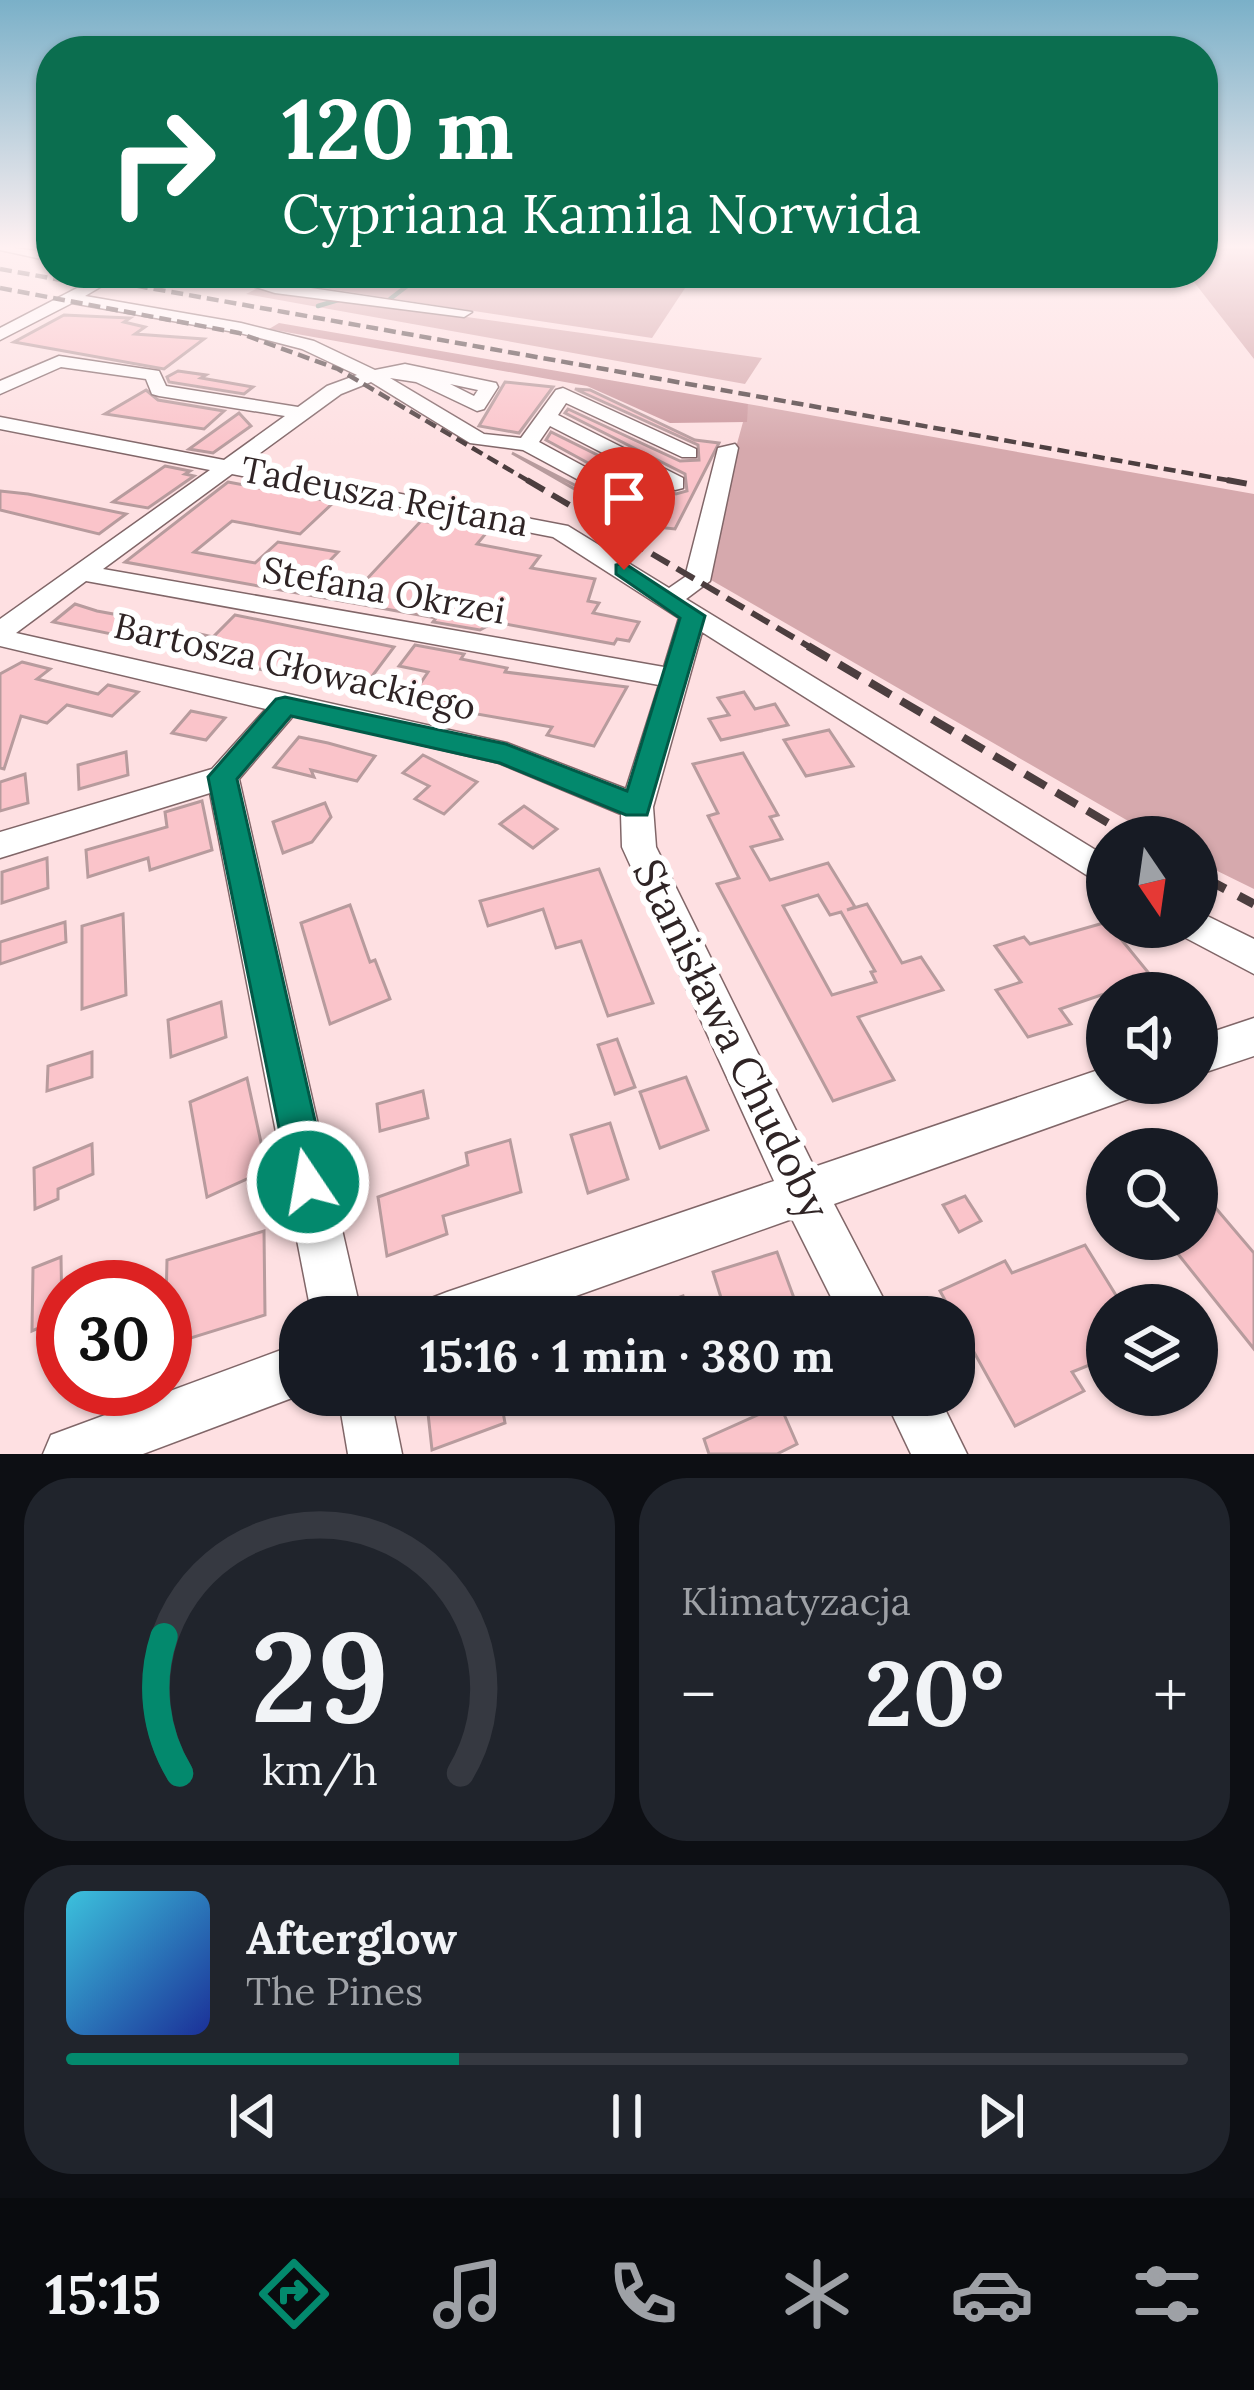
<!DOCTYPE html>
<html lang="pl">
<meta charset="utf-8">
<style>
:root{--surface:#171b24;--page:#20242c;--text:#f1f3f6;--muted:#9ea1a6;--line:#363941;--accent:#03896d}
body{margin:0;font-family:Lora,serif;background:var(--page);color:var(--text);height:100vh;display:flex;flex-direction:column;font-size:45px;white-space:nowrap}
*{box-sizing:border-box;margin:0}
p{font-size:39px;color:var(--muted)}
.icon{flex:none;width:66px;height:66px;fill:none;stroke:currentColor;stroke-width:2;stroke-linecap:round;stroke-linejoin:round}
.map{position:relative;height:1454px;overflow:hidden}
.side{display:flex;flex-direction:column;gap:24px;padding:24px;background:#0d0f14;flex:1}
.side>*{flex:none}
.banner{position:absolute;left:36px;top:36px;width:1182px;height:252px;border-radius:48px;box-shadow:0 3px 9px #0004;background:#0b6e4f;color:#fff;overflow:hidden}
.needle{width:78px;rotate:167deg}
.controls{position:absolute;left:1086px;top:816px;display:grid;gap:24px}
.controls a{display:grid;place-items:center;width:132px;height:132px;border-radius:50%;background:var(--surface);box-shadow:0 3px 9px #0004;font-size:60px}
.speed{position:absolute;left:36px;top:1260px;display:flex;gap:24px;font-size:60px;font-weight:700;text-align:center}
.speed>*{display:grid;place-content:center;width:156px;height:156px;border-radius:50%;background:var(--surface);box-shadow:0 3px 9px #0004;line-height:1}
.speed .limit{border:18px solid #d22;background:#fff;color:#111}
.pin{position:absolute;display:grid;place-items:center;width:102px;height:102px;color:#fff;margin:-123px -51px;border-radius:50% 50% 50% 0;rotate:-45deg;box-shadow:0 0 12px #0007}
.pin .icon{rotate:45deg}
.me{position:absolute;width:132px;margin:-66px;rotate:348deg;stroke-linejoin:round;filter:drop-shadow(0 0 9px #0008)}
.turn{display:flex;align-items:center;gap:42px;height:252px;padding:0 48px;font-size:54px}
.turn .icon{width:156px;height:156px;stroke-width:2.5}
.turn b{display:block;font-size:84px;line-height:102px}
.big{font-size:90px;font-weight:800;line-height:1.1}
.side .widget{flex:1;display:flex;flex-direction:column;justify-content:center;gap:18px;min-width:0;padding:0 42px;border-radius:48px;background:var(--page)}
.side .dial{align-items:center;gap:0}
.dial svg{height:312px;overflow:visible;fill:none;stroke:var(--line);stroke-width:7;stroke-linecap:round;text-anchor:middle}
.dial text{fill:var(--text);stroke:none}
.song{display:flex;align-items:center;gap:36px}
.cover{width:144px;height:144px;border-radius:18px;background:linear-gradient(135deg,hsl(190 70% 55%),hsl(230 70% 35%))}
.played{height:12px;border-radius:6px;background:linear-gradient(90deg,var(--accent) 35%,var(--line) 35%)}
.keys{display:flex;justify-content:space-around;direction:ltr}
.heat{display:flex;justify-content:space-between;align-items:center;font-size:66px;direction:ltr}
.side .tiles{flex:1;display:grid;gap:24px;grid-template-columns:1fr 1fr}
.widget:last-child{grid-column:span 2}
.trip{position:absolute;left:279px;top:1296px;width:696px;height:120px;border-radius:48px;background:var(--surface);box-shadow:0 3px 9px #0004;font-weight:800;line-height:120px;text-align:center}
.tab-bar{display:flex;height:192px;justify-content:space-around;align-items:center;background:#090b0e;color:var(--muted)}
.tab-bar .icon{width:84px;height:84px}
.tab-bar .on{color:var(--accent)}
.tab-bar b{font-size:54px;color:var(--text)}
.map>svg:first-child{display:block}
.green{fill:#d6a9ad}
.forest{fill:#cb989e}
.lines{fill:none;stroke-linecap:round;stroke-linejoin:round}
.stream{stroke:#608276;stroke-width:4.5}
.building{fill:#fac4ca;stroke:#b79b9d;stroke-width:3;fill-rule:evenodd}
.minor-casing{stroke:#806668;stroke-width:3}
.minor{fill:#fff;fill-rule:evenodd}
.rail-far3{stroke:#4c3e3f;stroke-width:4.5;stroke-dasharray:12 6;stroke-linecap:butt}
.rail-far2{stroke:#4c3e3f;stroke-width:6;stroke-dasharray:20 9;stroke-linecap:butt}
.rail-far1{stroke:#4c3e3f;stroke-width:8;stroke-dasharray:24 12;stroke-linecap:butt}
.rail{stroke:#4c3e3f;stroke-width:9;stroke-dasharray:32 15;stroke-linecap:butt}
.route{fill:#03896d;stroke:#025947;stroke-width:3}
.labels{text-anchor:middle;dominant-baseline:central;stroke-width:12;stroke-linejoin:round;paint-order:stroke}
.street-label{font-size:36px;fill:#2f2425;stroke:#fff}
.near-street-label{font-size:42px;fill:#2f2425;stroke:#fff}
</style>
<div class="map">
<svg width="1254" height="1454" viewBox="0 0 1254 1454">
<rect width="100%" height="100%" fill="#fee0e2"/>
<g class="green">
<polygon points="1203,246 1254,246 1254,359 1187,273 1203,273"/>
<polygon points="224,273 695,273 652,338"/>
<polygon points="258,288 762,358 745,384 246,294"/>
<polygon points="748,404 1254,494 1254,889 1197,861 1197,837 1156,837 711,580 720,505"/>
</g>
<polygon class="forest" points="279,323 748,404 747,422 670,423 587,386 269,329"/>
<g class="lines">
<g class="stream">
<polyline points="390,299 424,273"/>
<polyline points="318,306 338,300"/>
</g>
</g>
<g class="building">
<polygon points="64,315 130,318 124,322 145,327 135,334 204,339 164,369 14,342"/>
<polygon points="178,371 206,375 201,378 253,387 244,394 169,382 167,377"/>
<polygon points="505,382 553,387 519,433 479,426"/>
<polygon points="575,389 590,390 695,440 719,443 675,529 637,525 512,453 649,523 663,520 661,503 546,440 551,432 676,494 687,491 685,474 565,413 568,409 680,461 699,460 698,445"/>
<polygon points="146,390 158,400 224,411 204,429 105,414"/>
<polygon points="239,413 251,426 213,453 189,449"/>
<polygon points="165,466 190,471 185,474 194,476 148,508 113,502"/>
<polygon points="228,482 334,502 300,534 232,521 194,552 255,563 278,542 338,552 318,573 365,581 421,521 444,524 487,532 477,544 540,556 531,568 595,579 588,601 599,603 593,613 639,622 629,641 617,639 614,644 495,622 480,630 433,622 436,618 125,562"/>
<polygon points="0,491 28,494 126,514 99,534 0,510"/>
<polygon points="75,604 97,611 135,618 116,635 53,622"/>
<polygon points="235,615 394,647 361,691 176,651 195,633 213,637"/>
<polygon points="415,645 464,654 461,659 507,668 505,672 627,687 594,746 547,735 552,727 408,702 428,672 399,666"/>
<polygon points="22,662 50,669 37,679 98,694 108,685 138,692 112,716 67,705 47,723 21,716 4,769 0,768 0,674"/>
<polygon points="744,692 755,709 775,704 788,725 721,740 709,719 729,715 718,698"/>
<polygon points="191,711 225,718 206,740 172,733"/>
<polygon points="829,730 853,766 806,776 784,740"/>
<polygon points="299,737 328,743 375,756 357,781 311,770 314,777 274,767"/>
<polygon points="126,752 128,775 79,789 78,765"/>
<path d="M743,753L778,815L770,817L782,839L751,847L770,880L828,863L855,907L847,910L867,904L902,963L921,957L943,990L858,1017L894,1080L833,1101L717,884L739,878L708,816L718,813L693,764ZM818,895L830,915L841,912L875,971L871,972L876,982L832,995L783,906Z"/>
<polygon points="423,755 477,782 444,814 415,799 429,786 403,773"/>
<polygon points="25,774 28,803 0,811 0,782"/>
<polygon points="202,801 212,850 150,870 148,858 88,877 86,850 167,827 165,812"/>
<polygon points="325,803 331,817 312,842 283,853 273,822"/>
<polygon points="524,806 557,829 533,848 500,824"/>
<polygon points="47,858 48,888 2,903 2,872"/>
<polygon points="599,869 653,1003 608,1016 581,941 556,948 543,909 488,926 480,901"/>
<polygon points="350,905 370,962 375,960 390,999 330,1024 301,923"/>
<polygon points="123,914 126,995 82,1009 82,926"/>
<polygon points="65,922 66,942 0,964 0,942"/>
<polygon points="1107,922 1165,993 1107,993 1060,1009 1071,1024 1028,1037 996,990 1021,982 995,946 1024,937 1030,944"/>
<polygon points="221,1002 226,1037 171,1057 168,1020"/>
<polygon points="617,1039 635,1087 615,1094 598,1045"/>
<polygon points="92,1052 92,1077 47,1091 48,1066"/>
<polygon points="686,1077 708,1130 660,1148 640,1092"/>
<polygon points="247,1078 267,1170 207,1197 190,1102"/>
<polygon points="423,1091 428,1118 380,1131 377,1104"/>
<polygon points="610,1123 628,1179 588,1193 571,1135"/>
<polygon points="510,1140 521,1192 443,1216 447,1234 387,1256 378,1197 468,1165 466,1153"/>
<polygon points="92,1144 93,1174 58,1189 58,1199 35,1209 34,1168"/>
<polygon points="1197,1186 1254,1253 1254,1349 1166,1239 1197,1239"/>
<polygon points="965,1196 981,1221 959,1232 943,1205"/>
<polygon points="264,1231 265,1315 165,1346 167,1260"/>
<polygon points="1085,1245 1122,1305 1107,1305 1107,1358 1072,1372 1084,1391 1015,1426 940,1291 1005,1261 1012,1273"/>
<polygon points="777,1252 801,1317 727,1317 713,1272"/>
<polygon points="61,1257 62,1318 32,1331 33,1268"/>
<polygon points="683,1296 689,1317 632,1317 632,1314"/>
<polygon points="426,1395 500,1395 505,1423 432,1450"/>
<polygon points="780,1405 797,1444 777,1454 709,1454 704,1439"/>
</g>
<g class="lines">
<defs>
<g id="minor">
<polygon points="0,246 51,253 51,261 0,250"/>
<path d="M106,273H124L85,296L241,323L314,341L375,370L405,364L496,383L498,387L484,409L477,411L416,382L390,378L484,434L521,438L556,390L563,388L696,449V457H682L566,403L558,415L683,478V488L675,490L550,426L539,442L659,507V517L651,519L523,450L470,443L371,382L341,394L245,464L568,526L669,588L685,577L718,448L735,444L738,448L710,581L686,599L1107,857V888L702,632L653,807L656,847L814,1167L1107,1067V1083H1140L1134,1097L834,1204L893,1317H841L792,1219L517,1317H422L429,1299L447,1292L774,1181L622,847L621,814L499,763L294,715L239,779L362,1317H312L210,793L0,858V832L212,769L266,709L0,646V619L210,470L0,429V417L224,460L285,416L159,396L152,394L146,379L61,367L0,394V381L59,356L159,371L166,386L298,407L327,386L357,375L302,349L240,333L72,303L0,340V328ZM450,384L478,390L474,396ZM232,474L553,537L679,618L664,667L103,569ZM86,581L659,685L626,789L507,743L16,633Z"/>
<polygon points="210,273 472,312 464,317 275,293"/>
<polygon points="1197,911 1254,939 1254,974 1184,937 1179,927 1197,927"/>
<polygon points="1254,1018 1254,1056 1197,1075 1197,1037"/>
<polygon points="300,1343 300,1395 143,1454 43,1454 51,1435"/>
<polygon points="338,1395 390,1395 402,1454 348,1454"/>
<polygon points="883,1395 938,1395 967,1454 911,1454"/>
</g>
</defs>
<use href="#minor" class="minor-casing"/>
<use href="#minor" class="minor"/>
<g class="rail-far3">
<polyline points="0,269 83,284"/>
<polyline points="65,273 1244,483"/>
<polyline points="0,288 239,333 338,369 532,483"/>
</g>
<g class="rail-far2">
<polyline points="527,480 813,649"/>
<polyline points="1227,480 1254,485"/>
</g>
<polyline class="rail-far1" points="808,646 1132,837"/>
<polyline class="rail" points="1197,874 1254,904"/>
</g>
<linearGradient id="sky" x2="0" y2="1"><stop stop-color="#7ab0c8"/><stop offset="0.55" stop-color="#fff1f2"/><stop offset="1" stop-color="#fff1f2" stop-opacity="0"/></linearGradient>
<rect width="1254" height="449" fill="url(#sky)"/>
<polygon class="route" points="624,563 705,616 647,815 626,815 500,763 291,716 237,779 329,1182 323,1197 308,1203 293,1197 208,777 276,699 285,697 506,744 627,791 680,618 616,574 616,565"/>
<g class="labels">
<g class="street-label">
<text transform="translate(385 496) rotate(11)">Tadeusza Rejtana</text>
<text transform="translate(384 590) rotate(10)">Stefana Okrzei</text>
<text transform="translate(295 666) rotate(13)">Bartosza Głowackiego</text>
</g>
<g class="near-street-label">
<text transform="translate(732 1039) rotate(64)">Stanisława Chudoby</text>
</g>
</g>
</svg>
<div class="controls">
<a><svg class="needle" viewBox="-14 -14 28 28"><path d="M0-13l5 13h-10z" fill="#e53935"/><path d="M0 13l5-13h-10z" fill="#9ea1a6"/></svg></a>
<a><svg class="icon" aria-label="sound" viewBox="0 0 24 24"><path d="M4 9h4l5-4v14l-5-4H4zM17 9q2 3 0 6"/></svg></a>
<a><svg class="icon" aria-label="search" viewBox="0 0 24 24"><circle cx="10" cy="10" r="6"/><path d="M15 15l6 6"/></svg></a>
<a><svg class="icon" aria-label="layers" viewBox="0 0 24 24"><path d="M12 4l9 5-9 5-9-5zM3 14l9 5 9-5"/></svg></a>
</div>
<div class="speed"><div class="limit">30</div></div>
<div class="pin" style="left:624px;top:570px;background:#d93025"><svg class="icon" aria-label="arrive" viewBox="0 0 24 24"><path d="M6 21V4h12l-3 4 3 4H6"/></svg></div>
<svg class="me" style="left:308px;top:1182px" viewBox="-20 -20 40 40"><circle r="17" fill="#03896d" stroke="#fff" stroke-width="3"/><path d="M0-11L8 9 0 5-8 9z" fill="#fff"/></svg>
<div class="trip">15:16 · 1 min · 380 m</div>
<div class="banner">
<div class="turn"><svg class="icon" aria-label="right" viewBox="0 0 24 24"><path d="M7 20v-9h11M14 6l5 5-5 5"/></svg><div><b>120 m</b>Cypriana Kamila Norwida</div></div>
</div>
</div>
<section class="side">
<div class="tiles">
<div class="widget dial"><svg viewBox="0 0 100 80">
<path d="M14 69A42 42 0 1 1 86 69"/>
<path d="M14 69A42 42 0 0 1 10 34" stroke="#03896d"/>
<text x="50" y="56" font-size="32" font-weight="700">29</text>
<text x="50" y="72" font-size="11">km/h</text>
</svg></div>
<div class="widget"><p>Klimatyzacja</p>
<div class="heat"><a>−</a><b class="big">20°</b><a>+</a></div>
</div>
<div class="widget">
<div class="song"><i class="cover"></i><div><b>Afterglow</b><p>The Pines</p></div></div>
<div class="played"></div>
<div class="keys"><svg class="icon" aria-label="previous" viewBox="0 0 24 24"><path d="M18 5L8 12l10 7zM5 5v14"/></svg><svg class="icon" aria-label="pause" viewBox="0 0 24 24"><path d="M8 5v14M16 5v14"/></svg><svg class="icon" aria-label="next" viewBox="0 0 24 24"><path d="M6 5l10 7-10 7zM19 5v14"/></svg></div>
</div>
</div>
</section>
<nav class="tab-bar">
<b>15:15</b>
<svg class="icon on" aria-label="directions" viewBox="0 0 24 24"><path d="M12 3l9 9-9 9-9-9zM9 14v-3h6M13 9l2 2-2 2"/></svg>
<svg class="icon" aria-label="music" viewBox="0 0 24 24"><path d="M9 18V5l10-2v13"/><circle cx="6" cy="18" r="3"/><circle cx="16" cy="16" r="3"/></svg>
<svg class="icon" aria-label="phone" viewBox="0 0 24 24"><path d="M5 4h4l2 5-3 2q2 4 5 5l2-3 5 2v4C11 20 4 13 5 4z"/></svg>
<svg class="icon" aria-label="climate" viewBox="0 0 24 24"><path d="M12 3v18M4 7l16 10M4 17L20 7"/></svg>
<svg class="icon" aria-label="car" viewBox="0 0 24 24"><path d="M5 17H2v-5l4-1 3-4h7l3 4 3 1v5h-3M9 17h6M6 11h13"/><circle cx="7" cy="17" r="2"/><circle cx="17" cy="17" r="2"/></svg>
<svg class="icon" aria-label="filters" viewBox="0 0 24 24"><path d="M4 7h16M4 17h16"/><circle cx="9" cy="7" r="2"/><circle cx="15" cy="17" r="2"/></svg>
</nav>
